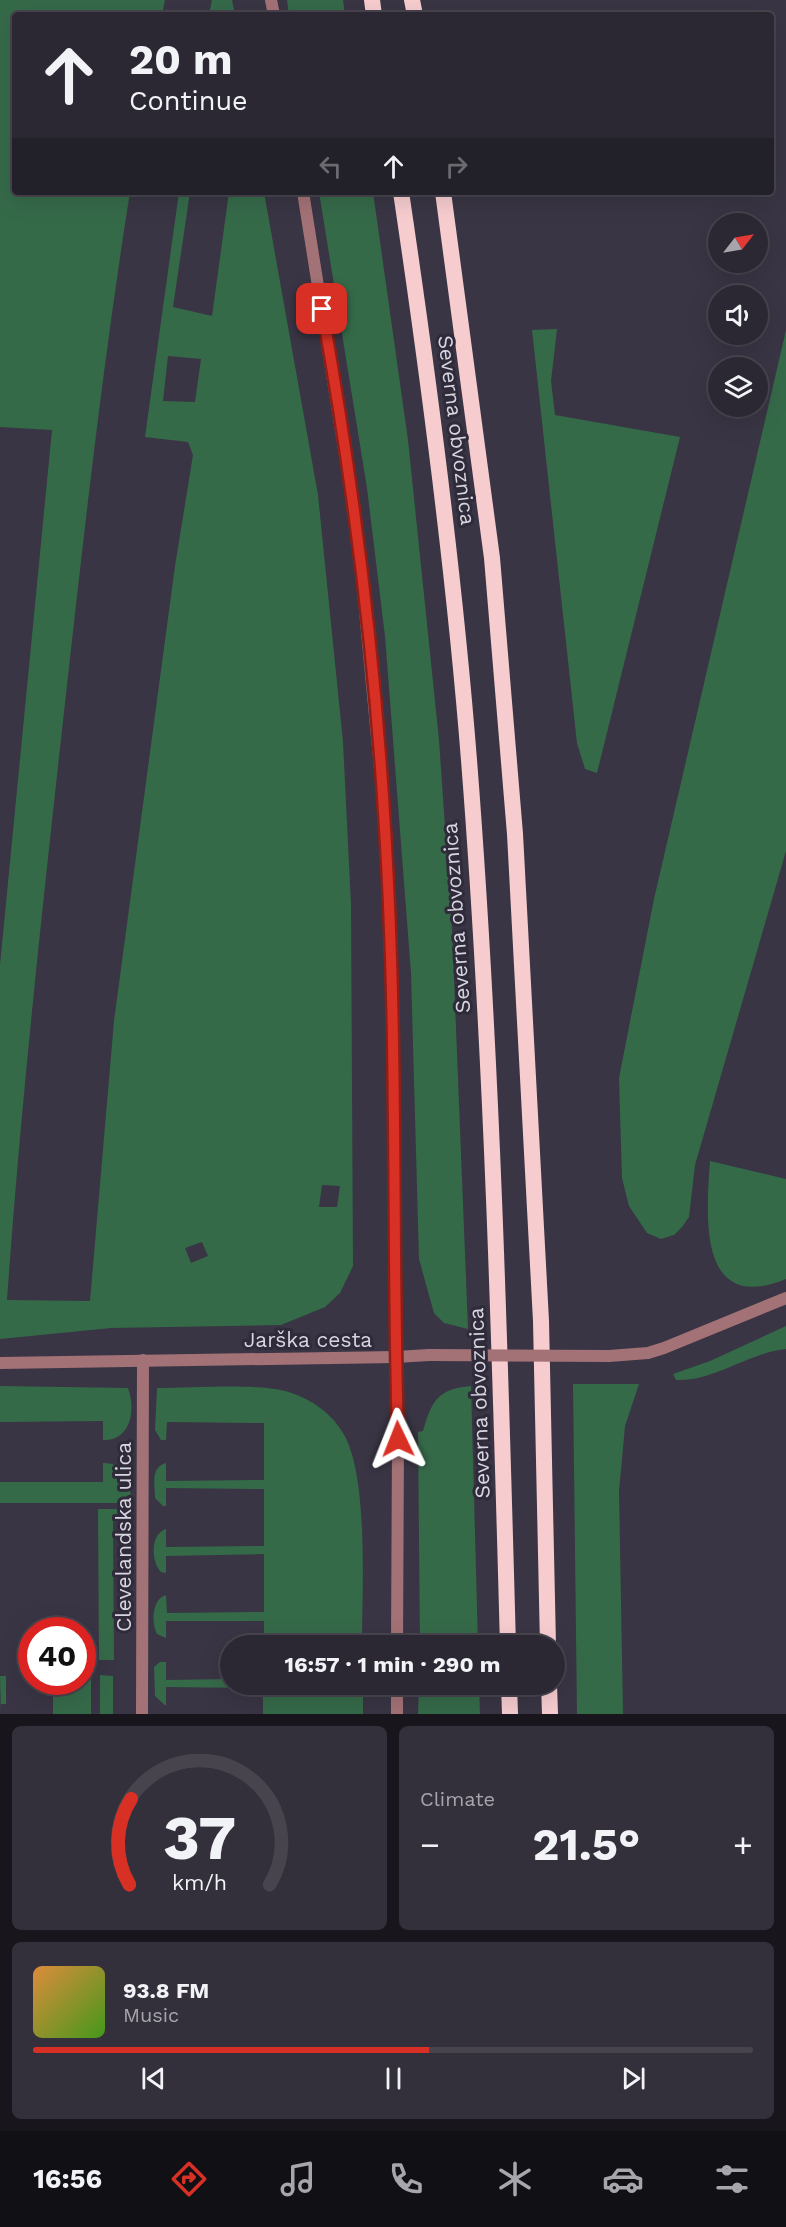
<!DOCTYPE html>
<meta charset="utf-8">
<style>
:root{--surface:#2b2833;--page:#33303b;--text:#f1f3f6;--muted:#a6a6ac;--line:#47444e;--accent:#d93025}
body{margin:0;font-family:"Work Sans",sans-serif;background:var(--page);color:var(--text);height:100vh;display:flex;flex-direction:column;font-size:22px;white-space:nowrap}
*{box-sizing:border-box;margin:0}
p{font-size:20px;color:var(--muted)}
.icon{flex:none;width:33px;height:33px;fill:none;stroke:currentColor;stroke-width:2;stroke-linecap:round;stroke-linejoin:round}
.map{position:relative;height:1714px;overflow:hidden}
.panel{display:flex;flex-direction:column;gap:12px;padding:12px;background:#18161c;flex:1}
.panel>*{flex:none}
.banner{position:absolute;left:12px;top:12px;width:762px;height:183px;border-radius:6px;box-shadow:0 6px 24px #0002,0 0 0 2px var(--line);background:#2b2833;color:var(--text);overflow:hidden}
.needle{width:39px;rotate:59deg}
.buttons{position:absolute;left:708px;top:213px;display:grid;gap:12px}
.buttons a{display:grid;place-items:center;width:60px;height:60px;border-radius:50%;background:var(--surface);box-shadow:0 6px 24px #0002,0 0 0 2px var(--line);font-size:30px}
.speed{position:absolute;left:18px;top:1617px;display:flex;gap:12px;font-size:30px;font-weight:700;text-align:center}
.speed>*{display:grid;place-content:center;width:78px;height:78px;border-radius:50%;background:var(--surface);box-shadow:0 6px 24px #0002,0 0 0 2px var(--line);line-height:1}
.speed .limit{border:9px solid #d22;background:#fff;color:#111}
.pin{position:absolute;display:grid;place-items:center;width:51px;height:51px;color:#fff;margin:-26px;border-radius:12px;box-shadow:0 3px 9px #0006}
.me{position:absolute;width:66px;margin:-33px;rotate:358deg;stroke-linejoin:round;filter:drop-shadow(0 0 4px #0008)}
.turn{display:flex;align-items:center;gap:21px;height:126px;padding:0 18px;font-size:27px}
.turn .icon{width:78px;height:78px;stroke-width:2.5}
.turn b{display:block;font-size:42px;line-height:51px}
.lanes{display:flex;align-items:center;height:57px;padding:0 18px;background:#0003;justify-content:center;gap:30px;direction:ltr}
.lanes .off{opacity:.35}
.big{font-size:45px;font-weight:700;line-height:1.1}
.panel .card{flex:1;display:flex;flex-direction:column;justify-content:center;gap:9px;min-width:0;padding:0 21px;border-radius:9px;background:var(--page)}
.panel .dial{align-items:center;gap:0}
.dial svg{height:156px;overflow:visible;fill:none;stroke:var(--line);stroke-width:7;stroke-linecap:round;text-anchor:middle}
.dial text{fill:var(--text);stroke:none}
.song{display:flex;align-items:center;gap:18px}
.cover{width:72px;height:72px;border-radius:9px;background:linear-gradient(135deg,hsl(30 70% 55%),hsl(100 70% 35%))}
.played{height:6px;border-radius:3px;background:linear-gradient(90deg,var(--accent) 55%,var(--line) 55%)}
.keys{display:flex;justify-content:space-around;direction:ltr}
.heat{display:flex;justify-content:space-between;align-items:center;font-size:33px;direction:ltr}
.panel .tiles{flex:1;display:grid;gap:12px;grid-template-columns:1fr 1fr}
.card:last-child{grid-column:span 2}
.trip{position:absolute;left:220px;top:1635px;width:345px;height:60px;border-radius:30px;background:var(--surface);box-shadow:0 6px 24px #0002,0 0 0 2px var(--line);font-weight:700;line-height:60px;text-align:center}
.tab-bar{display:flex;height:96px;justify-content:space-around;align-items:center;background:#111014;color:var(--muted)}
.tab-bar .icon{width:42px;height:42px}
.tab-bar .on{color:var(--accent)}
.tab-bar b{font-size:27px;color:var(--text)}
.map>svg:first-child{display:block}
.green{fill:#356a49;fill-rule:evenodd}
.lines{fill:none;stroke-linecap:round;stroke-linejoin:round}
.service{stroke:#a37277;stroke-width:12}
.minor{stroke:#a37277;stroke-width:12}
.tertiary{stroke:#a37277;stroke-width:12}
.trunk{stroke:#f6cccf;stroke-width:16}
.minor-bridge{stroke:#a37277;stroke-width:12}
.route-casing{stroke:#8d1f18;stroke-width:15}
.route{stroke:#d93025;stroke-width:10}
.labels{text-anchor:middle;dominant-baseline:central;stroke-width:6;stroke-linejoin:round;paint-order:stroke}
.street-label{font-size:21px;fill:#d7d5df;stroke:#2f2b3a}
</style>
<div class="map">
<svg width="786" height="1714" viewBox="0 0 786 1714">
<rect width="100%" height="100%" fill="#393544"/>
<g class="green">
<path d="M0,0H165L162,15H15V192H130C103,362 84,532 65,703C43,902 21,1100 7,1300L90,1301L114,1021L175,566L193,455L188,442L145,437L179,192H190L173,307L212,316L229,192H264L318,495L343,742L351,905L353,1266L340,1293L325,1307L281,1325L111,1328L0,1339V965L52,430L0,427ZM168,356L201,359L195,402L163,401ZM322,1185L340,1186L337,1207H319ZM202,1242L208,1256L191,1263L185,1248Z"/>
<polygon points="212,0 232,0 235,15 209,15"/>
<polygon points="287,0 343,0 345,15 289,15"/>
<polygon points="319,192 373,192 408,440 439,740 452,928 468,1329 444,1323 434,1313 419,1259 411,973 385,636 367,488"/>
<polygon points="557,329 551,381 555,415 680,437 597,773 585,769 577,743 532,330"/>
<polygon points="786,330 786,851 695,1165 689,1217 682,1227 674,1235 661,1239 647,1233 629,1206 622,1178 619,1078 654,899"/>
<path d="M710,1161L786,1179V1279C698,1315 706,1218 710,1161Z"/>
<path d="M786,1326V1349C748,1353 713,1382 676,1380L673,1374L710,1361Z"/>
<polygon points="573,1384 639,1384 625,1426 619,1491 623,1714 577,1714"/>
<path d="M0,1386L128,1388C136,1410 131,1441 103,1440V1421L0,1422Z"/>
<path d="M471,1386L478,1645H420L418,1432L423,1431C432,1400 438,1389 471,1386Z"/>
<path d="M157,1388C192,1388 253,1383 285,1391C308,1397 331,1412 343,1433C369,1475 362,1593 362,1645H264V1621H166V1638L157,1634C151,1622 152,1599 166,1595L167,1613L264,1612V1554L166,1556V1573L161,1572C151,1562 150,1534 166,1529V1547L264,1546V1489L166,1488V1506H163L155,1498C155,1484 150,1468 166,1463V1481L264,1480V1423L167,1422L166,1440H161L155,1430Z"/>
<path d="M103,1463C129,1464 130,1480 131,1503H0V1482H103Z"/>
<polygon points="98,1509 131,1509 131,1522 113,1522 114,1660 99,1660"/>
<polygon points="160,1662 166,1662 166,1680 231,1679 231,1684 363,1685 363,1714 263,1714 263,1688 166,1687 166,1706 155,1696 154,1667"/>
<polygon points="100,1675 113,1676 113,1714 100,1714"/>
<polygon points="0,1676 6,1676 6,1704 1,1704 1,1714"/>
<polygon points="83,1676 91,1676 91,1714 53,1714 53,1682 82,1682"/>
<polygon points="419,1685 479,1685 480,1714 418,1714"/>
</g>
<g class="lines">
<polyline class="service" points="142,1714 143,1360"/>
<g class="minor">
<polyline points="609,1356 648,1353 664,1348 786,1298"/>
<polyline points="396,1357 429,1355"/>
</g>
<g class="tertiary">
<polyline points="271,0 274,15"/>
<polyline points="303,192 358,537 386,832 393,1044 398,1439 397,1646"/>
<polyline points="0,1363 396,1357"/>
<polyline points="397,1714 397,1684"/>
</g>
<g class="trunk">
<polyline points="372,0 374,15"/>
<polyline points="412,0 415,15"/>
<path d="M401,192C429,380 454,570 469,760C492,1054 500,1350 508,1646"/>
<polyline points="443,192 492,558 515,834 541,1321 548,1646"/>
<polyline points="509,1684 510,1714"/>
<polyline points="549,1684 550,1714"/>
</g>
<polyline class="minor-bridge" points="429,1355 609,1356"/>
</g>
<g class="lines">
<defs>
<path id="route" d="M322,309C353,481 375,655 385,829C398,1032 392,1236 398,1439"/>
</defs>
<use href="#route" class="route-casing"/>
<use href="#route" class="route"/>
</g>
<g class="labels">
<g class="street-label">
<text transform="translate(457 430) rotate(83)">Severna obvoznica</text>
<text transform="translate(456 918) rotate(-94)">Severna obvoznica</text>
<text x="308" y="1339">Jarška cesta</text>
<text transform="translate(479 1403) rotate(-92)">Severna obvoznica</text>
<text transform="translate(123 1537) rotate(-90)">Clevelandska ulica</text>
</g>
</g>
</svg>
<div class="buttons">
<a><svg class="needle" viewBox="-14 -14 28 28"><path d="M0-13l5 13h-10z" fill="#e53935"/><path d="M0 13l5-13h-10z" fill="#a6a6ac"/></svg></a>
<a><svg class="icon" aria-label="sound" viewBox="0 0 24 24"><path d="M4 9h4l5-4v14l-5-4H4zM17 9q2 3 0 6"/></svg></a>
<a><svg class="icon" aria-label="layers" viewBox="0 0 24 24"><path d="M12 4l9 5-9 5-9-5zM3 14l9 5 9-5"/></svg></a>
</div>
<div class="speed"><div class="limit">40</div></div>
<div class="pin" style="left:322px;top:309px;background:#d93025"><svg class="icon" aria-label="arrive" viewBox="0 0 24 24"><path d="M6 21V4h12l-3 4 3 4H6"/></svg></div>
<svg class="me" style="left:398px;top:1439px" viewBox="-20 -20 40 40"><path d="M0-17L14 15 0 8-14 15z" fill="#d93025" stroke="#fff" stroke-width="4"/></svg>
<div class="trip">16:57 · 1 min · 290 m</div>
<div class="banner">
<div class="turn"><svg class="icon" aria-label="ahead" viewBox="0 0 24 24"><path d="M12 20V5M6 11l6-6 6 6"/></svg><div><b>20 m</b>Continue</div></div>
<div class="lanes"><svg class="icon off" aria-label="left" viewBox="0 0 24 24"><path d="M17 20v-9H6M10 6l-5 5 5 5"/></svg><svg class="icon" aria-label="ahead" viewBox="0 0 24 24"><path d="M12 20V5M6 11l6-6 6 6"/></svg><svg class="icon off" aria-label="right" viewBox="0 0 24 24"><path d="M7 20v-9h11M14 6l5 5-5 5"/></svg></div>
</div>
</div>
<section class="panel">
<div class="tiles">
<div class="card dial"><svg viewBox="0 0 100 80">
<path d="M14 69A42 42 0 1 1 86 69"/>
<path d="M14 69A42 42 0 0 1 15 25" stroke="#d93025"/>
<text x="50" y="56" font-size="32" font-weight="700">37</text>
<text x="50" y="72" font-size="11">km/h</text>
</svg></div>
<div class="card"><p>Climate</p>
<div class="heat"><a>−</a><b class="big">21.5°</b><a>+</a></div>
</div>
<div class="card">
<div class="song"><i class="cover"></i><div><b>93.8 FM</b><p>Music</p></div></div>
<div class="played"></div>
<div class="keys"><svg class="icon" aria-label="previous" viewBox="0 0 24 24"><path d="M18 5L8 12l10 7zM5 5v14"/></svg><svg class="icon" aria-label="pause" viewBox="0 0 24 24"><path d="M8 5v14M16 5v14"/></svg><svg class="icon" aria-label="next" viewBox="0 0 24 24"><path d="M6 5l10 7-10 7zM19 5v14"/></svg></div>
</div>
</div>
</section>
<nav class="tab-bar">
<b>16:56</b>
<svg class="icon on" aria-label="directions" viewBox="0 0 24 24"><path d="M12 3l9 9-9 9-9-9zM9 14v-3h6M13 9l2 2-2 2"/></svg>
<svg class="icon" aria-label="music" viewBox="0 0 24 24"><path d="M9 18V5l10-2v13"/><circle cx="6" cy="18" r="3"/><circle cx="16" cy="16" r="3"/></svg>
<svg class="icon" aria-label="phone" viewBox="0 0 24 24"><path d="M5 4h4l2 5-3 2q2 4 5 5l2-3 5 2v4C11 20 4 13 5 4z"/></svg>
<svg class="icon" aria-label="climate" viewBox="0 0 24 24"><path d="M12 3v18M4 7l16 10M4 17L20 7"/></svg>
<svg class="icon" aria-label="car" viewBox="0 0 24 24"><path d="M5 17H2v-5l4-1 3-4h7l3 4 3 1v5h-3M9 17h6M6 11h13"/><circle cx="7" cy="17" r="2"/><circle cx="17" cy="17" r="2"/></svg>
<svg class="icon" aria-label="filters" viewBox="0 0 24 24"><path d="M4 7h16M4 17h16"/><circle cx="9" cy="7" r="2"/><circle cx="15" cy="17" r="2"/></svg>
</nav>
